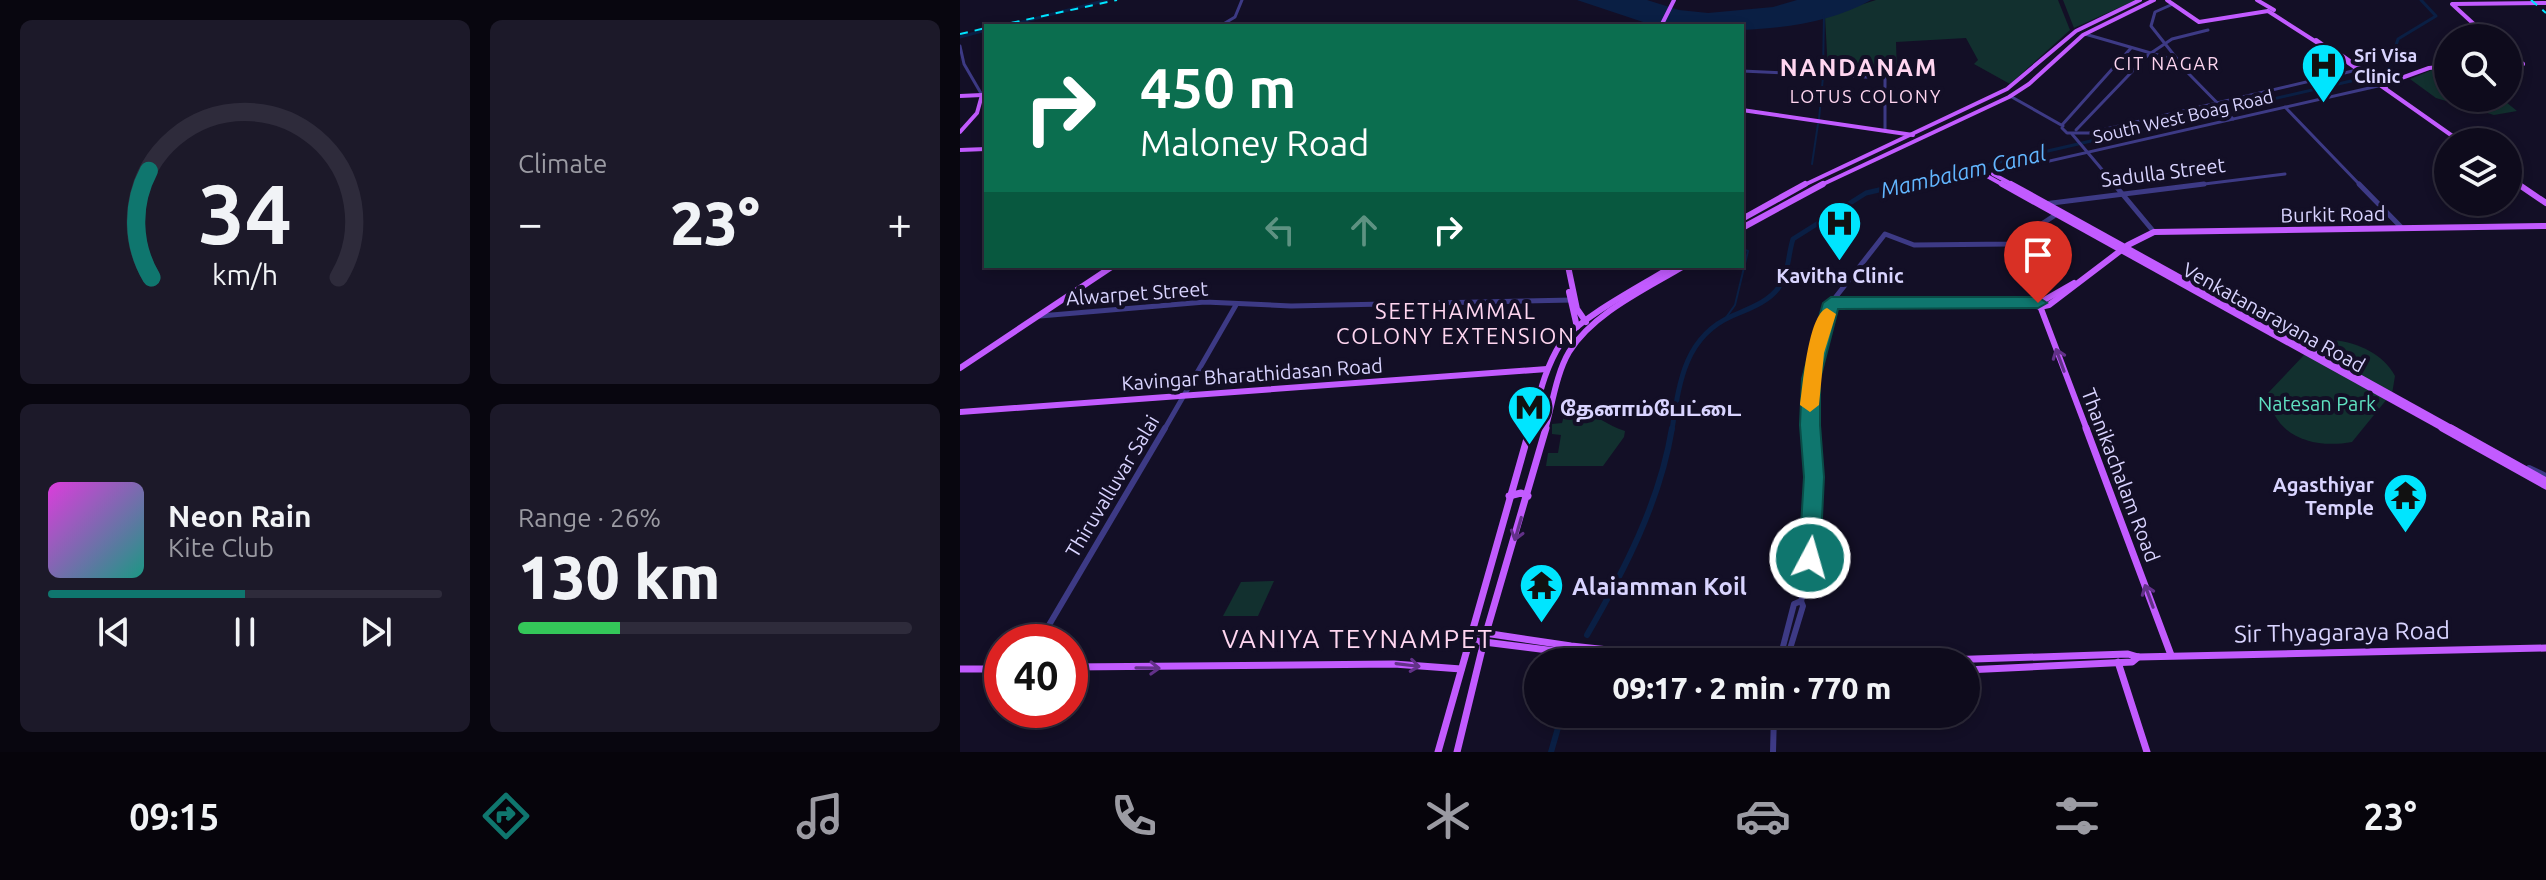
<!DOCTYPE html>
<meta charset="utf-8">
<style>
:root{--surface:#0e0b1c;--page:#1c1929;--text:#f1f3f6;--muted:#9b9ba3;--line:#2e2b3b;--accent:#0f766e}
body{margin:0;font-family:Ubuntu,"Noto Sans Tamil",sans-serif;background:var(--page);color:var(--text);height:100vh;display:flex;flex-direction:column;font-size:30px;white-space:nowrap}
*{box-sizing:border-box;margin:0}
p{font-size:26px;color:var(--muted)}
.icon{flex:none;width:44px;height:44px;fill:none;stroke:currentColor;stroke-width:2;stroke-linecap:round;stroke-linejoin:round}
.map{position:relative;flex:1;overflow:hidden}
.side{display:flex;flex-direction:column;gap:20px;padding:20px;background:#08060f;width:960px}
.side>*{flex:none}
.top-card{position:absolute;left:24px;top:24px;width:760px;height:244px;border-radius:0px;box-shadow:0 4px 12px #0003,0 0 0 2px var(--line);background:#0b6e4f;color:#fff;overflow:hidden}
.controls{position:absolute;left:1474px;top:24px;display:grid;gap:16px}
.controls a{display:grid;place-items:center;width:88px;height:88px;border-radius:50%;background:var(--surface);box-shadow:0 4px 12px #0003,0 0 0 2px var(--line);font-size:40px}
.speed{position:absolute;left:24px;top:624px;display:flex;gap:16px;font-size:40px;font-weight:700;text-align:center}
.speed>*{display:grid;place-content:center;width:104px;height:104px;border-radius:50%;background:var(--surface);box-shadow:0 4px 12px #0003,0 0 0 2px var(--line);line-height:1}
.speed .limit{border:12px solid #d22;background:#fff;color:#111}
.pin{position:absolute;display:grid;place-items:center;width:68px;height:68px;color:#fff;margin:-82px -34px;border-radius:50% 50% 50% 0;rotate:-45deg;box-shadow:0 0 8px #0007}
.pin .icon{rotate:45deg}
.me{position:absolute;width:88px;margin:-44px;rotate:6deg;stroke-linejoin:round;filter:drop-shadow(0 0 6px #0008)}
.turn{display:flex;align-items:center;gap:28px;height:168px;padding:0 24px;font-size:36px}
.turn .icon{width:104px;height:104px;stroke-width:2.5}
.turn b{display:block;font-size:56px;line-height:68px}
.lanes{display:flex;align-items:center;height:76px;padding:0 24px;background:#0003;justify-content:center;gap:40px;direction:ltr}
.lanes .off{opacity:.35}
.big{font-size:60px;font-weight:800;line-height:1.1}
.side .widget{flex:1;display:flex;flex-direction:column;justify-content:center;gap:12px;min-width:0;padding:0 28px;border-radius:12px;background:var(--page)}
.side .dial{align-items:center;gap:0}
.dial svg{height:208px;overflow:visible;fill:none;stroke:var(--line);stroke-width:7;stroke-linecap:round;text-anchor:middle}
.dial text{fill:var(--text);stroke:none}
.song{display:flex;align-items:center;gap:24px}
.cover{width:96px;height:96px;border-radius:12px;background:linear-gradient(135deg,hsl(300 70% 55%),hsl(170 70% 35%))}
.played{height:8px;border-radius:4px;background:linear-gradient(90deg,var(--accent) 50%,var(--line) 50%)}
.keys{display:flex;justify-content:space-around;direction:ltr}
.heat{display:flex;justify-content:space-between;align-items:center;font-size:44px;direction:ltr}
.charge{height:12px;border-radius:6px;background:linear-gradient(90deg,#34c759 26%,var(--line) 0)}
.side .tiles{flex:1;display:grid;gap:20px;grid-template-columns:repeat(2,1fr)}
.trip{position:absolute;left:564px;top:648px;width:456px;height:80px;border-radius:40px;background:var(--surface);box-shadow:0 4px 12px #0003,0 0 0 2px var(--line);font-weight:800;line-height:80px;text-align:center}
.menu{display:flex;height:128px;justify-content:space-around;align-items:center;background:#06040b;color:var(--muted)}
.menu .icon{width:56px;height:56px}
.menu .current{color:var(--accent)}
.menu b{font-size:36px;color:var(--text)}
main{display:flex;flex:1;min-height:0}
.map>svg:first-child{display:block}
.green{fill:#12302f}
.water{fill:#0a1f44}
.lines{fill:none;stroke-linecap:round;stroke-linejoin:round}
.stream{stroke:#0a1f44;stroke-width:2}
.canal-far2{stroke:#0a1f44;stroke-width:3}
.canal-far1{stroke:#0a1f44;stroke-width:5}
.canal{stroke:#0a1f44;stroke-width:6}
.minor-far2{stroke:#3d3a85;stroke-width:3}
.minor-far1{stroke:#3d3a85;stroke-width:5}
.minor{stroke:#3d3a85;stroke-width:6}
.major-far2{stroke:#c25bff;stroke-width:4}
.major-far1{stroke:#c25bff;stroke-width:6}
.major{stroke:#c25bff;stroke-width:7}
.rail{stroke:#00e5ff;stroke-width:2;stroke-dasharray:8 7;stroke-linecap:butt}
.major-bridge{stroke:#c25bff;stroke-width:4}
.oneway{stroke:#623188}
.route{fill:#0f766e;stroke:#0a4d48;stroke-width:2}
.slow{fill:#f59e0b}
.labels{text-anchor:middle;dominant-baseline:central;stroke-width:8;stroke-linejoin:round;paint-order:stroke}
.far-poi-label{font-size:18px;font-weight:bold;fill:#d9d4ff;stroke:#130f26;text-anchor:start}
.far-neighbourhood-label{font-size:18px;letter-spacing:2px;fill:#ffd6f0;stroke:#130f26}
.far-street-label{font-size:18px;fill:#d9d4ff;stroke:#130f26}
.street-label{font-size:20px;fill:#d9d4ff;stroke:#130f26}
.poi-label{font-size:20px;font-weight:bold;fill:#d9d4ff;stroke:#130f26}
.park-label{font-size:20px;fill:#5fe0c0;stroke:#130f26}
.water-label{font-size:22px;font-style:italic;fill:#62b6ff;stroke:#130f26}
.neighbourhood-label{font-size:22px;letter-spacing:2px;fill:#ffd6f0;stroke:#130f26}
.far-district-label{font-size:24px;font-weight:bold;letter-spacing:2px;fill:#ffd6f0;stroke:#130f26}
.near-poi-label{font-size:24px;font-weight:bold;fill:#d9d4ff;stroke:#130f26;text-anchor:start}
.near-street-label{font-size:24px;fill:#d9d4ff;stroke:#130f26}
.near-neighbourhood-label{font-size:26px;letter-spacing:2px;fill:#ffd6f0;stroke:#130f26}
</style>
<main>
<section class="side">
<div class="tiles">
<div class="widget dial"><svg viewBox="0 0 100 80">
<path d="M14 69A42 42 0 1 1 86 69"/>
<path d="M14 69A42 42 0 0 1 13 28" stroke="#0f766e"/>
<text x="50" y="56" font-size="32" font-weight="700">34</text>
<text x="50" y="72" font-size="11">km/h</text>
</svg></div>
<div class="widget"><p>Climate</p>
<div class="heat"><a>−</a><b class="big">23°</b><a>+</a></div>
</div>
<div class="widget">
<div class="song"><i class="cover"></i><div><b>Neon Rain</b><p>Kite Club</p></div></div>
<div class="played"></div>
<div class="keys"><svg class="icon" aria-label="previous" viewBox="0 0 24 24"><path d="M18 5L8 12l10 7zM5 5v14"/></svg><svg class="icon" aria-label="pause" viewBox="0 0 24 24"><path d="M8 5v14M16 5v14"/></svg><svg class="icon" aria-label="next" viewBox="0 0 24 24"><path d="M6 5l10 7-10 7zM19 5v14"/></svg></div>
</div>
<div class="widget"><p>Range · 26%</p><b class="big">130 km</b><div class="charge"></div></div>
</div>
</section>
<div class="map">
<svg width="1586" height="752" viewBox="0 0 1586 752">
<rect width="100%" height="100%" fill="#130f26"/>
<g class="green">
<polygon points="916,0 1098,0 1110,30 1050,84 1014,64 1018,60 1006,38 936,42 937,76 868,72 865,16"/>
<polygon points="1103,0 1176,0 1114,28"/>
<polygon points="1488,69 1488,98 1541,98 1557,111 1534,115 1476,98 1450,79 1472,70"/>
<path d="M1374,340C1399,343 1423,354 1435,376L1432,394L1351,350L1359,343Z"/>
<path d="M1345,354L1427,399L1392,442C1353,449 1313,437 1308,393Z"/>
<path d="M618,411C636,413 647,426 665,431L664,437L643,466H586L588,453H598L601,435L592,434V424L602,423L605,412Z"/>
<polygon points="314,581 298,616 263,616 281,582"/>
</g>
<path class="water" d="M617,0H687L719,10L748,13L813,7L837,0H911C872,22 826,28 782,30V26H695Z"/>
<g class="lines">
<g class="stream">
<polyline points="863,73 864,15"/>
<polyline points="859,119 863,77"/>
<polyline points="852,164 858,124"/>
<polyline points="765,319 775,305 788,251 782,249"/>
</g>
<g class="canal-far2">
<polyline points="46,26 147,0"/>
<polyline points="0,37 26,30"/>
<polyline points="1413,76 1428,70 1438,39 1476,16 1461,0"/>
<polyline points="936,186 1404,78"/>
</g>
<path class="canal-far1" d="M712,430C719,384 724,337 772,316C788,309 809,302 819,287C829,273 828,254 833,239L906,193L945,184"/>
<g class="canal">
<path d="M627,635C664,571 700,502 712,428"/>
<polyline points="591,752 602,714"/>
</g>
<g class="minor-far2">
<polyline points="1213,4 1195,12 1191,26 1229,74 1273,119"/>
<polyline points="260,26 275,17 282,0"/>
<polyline points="1125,34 1215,60"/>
<polyline points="0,46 4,64 22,95"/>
<polyline points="782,71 925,78 925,131"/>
<polyline points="1050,96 1103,126"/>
<polyline points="1325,107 1401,186"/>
<polyline points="1102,125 1171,48"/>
<polyline points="1102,128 1107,133 1129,133 1397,70"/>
<polyline points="1116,130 1188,55 1212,39 1248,30"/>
<polyline points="1112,134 1156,186"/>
<polyline points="1033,174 1418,86"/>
<polyline points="1228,186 1325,174"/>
</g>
<g class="minor-far1">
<polyline points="1154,184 1194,232"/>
<polyline points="1399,184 1442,228"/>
<polyline points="1084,204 1244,184"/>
<polyline points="873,303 1064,302"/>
<polyline points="80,316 245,302 331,306 613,300"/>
<polyline points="204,430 276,305"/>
<polyline points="851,430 856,353 871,303 925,234 954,245 1051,244 1097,214"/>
</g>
<g class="minor">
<polyline points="1569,468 1586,476"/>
<polyline points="79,642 205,428"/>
<path d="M819,662L834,604L841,601C861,547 853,485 851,428"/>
<polyline points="826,662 843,606 841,601"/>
<polyline points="813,752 814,714"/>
</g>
<g class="major-far2">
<polyline points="1207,0 1239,22 1308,11 1361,45"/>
<polyline points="1297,0 1314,10"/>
<polyline points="701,26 714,0"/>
<polyline points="1529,38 1492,4 1586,3"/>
<polyline points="1548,50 1563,64"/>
<polyline points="1377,52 1426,87"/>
<polyline points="1548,64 1563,64"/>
<polyline points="1422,85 1469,68 1488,66"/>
<polyline points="0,96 22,95"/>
<polyline points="782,110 953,135"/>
<polyline points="0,132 17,113 22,95"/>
<polyline points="0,150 26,149"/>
<polyline points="1033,174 1055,186"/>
<polyline points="1027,176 1045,186"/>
<polyline points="1548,177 1561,186"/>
<polyline points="842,186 1047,89 1116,31 1180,0"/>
<polyline points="859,186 1049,97 1069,84 1123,35 1194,0"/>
</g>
<g class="major-far1">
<polyline points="1042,184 1486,430"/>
<polyline points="1051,184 1495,430"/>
<polyline points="1558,184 1586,203"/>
<polyline points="782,219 845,184"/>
<polyline points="782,228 863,184"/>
<polyline points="608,266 617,309 626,322"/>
<polyline points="609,292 617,327"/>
<polyline points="1064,302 1080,307 1089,305 1168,245 1194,232 1586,226"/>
<polyline points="1079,303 1114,283"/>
<polyline points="1080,306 1127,430"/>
<polyline points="0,368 153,266"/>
<polyline points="0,412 587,369"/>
<path d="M570,430C578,401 584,369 601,343C618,318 685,284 713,266"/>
<path d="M585,430C592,406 596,374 609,352C633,313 686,289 724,266"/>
</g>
<g class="major">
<polyline points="1126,428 1211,655"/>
<polyline points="1482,428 1586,486"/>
<polyline points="1491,428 1586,481"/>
<polyline points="549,496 561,493 568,496"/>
<polyline points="511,631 611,646 760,662"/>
<polyline points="508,640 683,662"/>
<polyline points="924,662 1168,654 1178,657 1586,648"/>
<polyline points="1158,662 1187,752"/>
<polyline points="110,667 434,664 501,669"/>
<polyline points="0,669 42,669"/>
<polyline points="1006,670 1172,662 1178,657"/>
<polyline points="478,752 570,428"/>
<polyline points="497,752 526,633 586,428"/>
</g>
<g class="rail">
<polyline points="1571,0 1586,13"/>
<polyline points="37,26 157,0"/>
<polyline points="0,34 26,28"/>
</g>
<polyline class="major-bridge" points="1356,40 1501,142"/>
</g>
<defs><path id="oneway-shaft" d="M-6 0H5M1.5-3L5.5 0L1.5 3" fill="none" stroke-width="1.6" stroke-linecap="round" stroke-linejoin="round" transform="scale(2)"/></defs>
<g class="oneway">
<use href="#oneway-shaft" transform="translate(1100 360) rotate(-110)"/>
<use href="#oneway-shaft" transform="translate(558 529) rotate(106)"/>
<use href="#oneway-shaft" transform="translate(1189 596) rotate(-110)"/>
<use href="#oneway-shaft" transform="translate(448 665) rotate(7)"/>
<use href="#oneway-shaft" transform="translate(188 668) rotate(1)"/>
</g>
<polygon class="route" points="871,297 1078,297 1087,303 1078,308 878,309 860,379 860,425 864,477 860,558 857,565 850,568 842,565 839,558 844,477 840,425 842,379 863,303"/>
<path class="slow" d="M867,308L876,314L864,353L859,405L850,412L840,405C843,385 848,315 867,308Z"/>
<defs>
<symbol id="hospital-pin" viewBox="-11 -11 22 30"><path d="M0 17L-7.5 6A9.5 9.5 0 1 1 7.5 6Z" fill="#00e5ff" stroke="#130f26"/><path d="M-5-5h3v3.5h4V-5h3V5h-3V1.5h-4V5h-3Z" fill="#111"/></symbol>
<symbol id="metro-pin" viewBox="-11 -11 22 30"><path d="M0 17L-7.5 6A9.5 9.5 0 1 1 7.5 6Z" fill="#00e5ff" stroke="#130f26"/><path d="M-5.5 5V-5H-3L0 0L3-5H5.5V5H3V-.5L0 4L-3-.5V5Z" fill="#111"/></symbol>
<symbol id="temple-pin" viewBox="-11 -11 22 30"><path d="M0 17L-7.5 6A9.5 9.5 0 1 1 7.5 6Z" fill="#00e5ff" stroke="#130f26"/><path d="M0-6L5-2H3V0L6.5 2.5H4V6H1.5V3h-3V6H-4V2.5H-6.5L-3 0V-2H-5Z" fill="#111"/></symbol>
</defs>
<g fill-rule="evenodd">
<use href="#hospital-pin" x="1338" y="40" width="51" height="69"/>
<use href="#hospital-pin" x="854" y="198" width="51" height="69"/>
<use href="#metro-pin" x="544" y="382" width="51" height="69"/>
<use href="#temple-pin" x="1420" y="470" width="51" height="69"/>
<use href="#temple-pin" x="556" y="560" width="51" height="69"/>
</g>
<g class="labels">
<g class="far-poi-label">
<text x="1394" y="55">Sri Visa<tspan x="1394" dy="21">Clinic</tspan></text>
</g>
<g class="far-neighbourhood-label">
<text x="1207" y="63">CIT NAGAR</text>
<text x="906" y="96">LOTUS COLONY</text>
</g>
<g class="far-street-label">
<text transform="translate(1223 116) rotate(-13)">South West Boag Road</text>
</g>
<g class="street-label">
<text transform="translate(1203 172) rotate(-7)">Sadulla Street</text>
<text transform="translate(1373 214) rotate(-1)">Burkit Road</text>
<text transform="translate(177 293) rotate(-4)">Alwarpet Street</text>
<text transform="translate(1314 317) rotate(29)">Venkatanarayana Road</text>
<text transform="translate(292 374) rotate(-4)">Kavingar Bharathidasan Road</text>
<text transform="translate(1161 475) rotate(69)">Thanikachalam Road</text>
<text transform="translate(152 486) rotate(-59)">Thiruvalluvar Salai</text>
</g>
<g class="poi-label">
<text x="880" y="275">Kavitha Clinic</text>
<text x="600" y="408" text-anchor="start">தேனாம்பேட்டை</text>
<text x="1414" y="484" text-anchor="end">Agasthiyar<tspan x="1414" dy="23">Temple</tspan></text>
</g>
<g class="park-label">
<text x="1357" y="403">Natesan Park</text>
</g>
<g class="water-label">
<text transform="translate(1003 171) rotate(-13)">Mambalam Canal</text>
</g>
<g class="neighbourhood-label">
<text x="496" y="310">SEETHAMMAL<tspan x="496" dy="25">COLONY EXTENSION</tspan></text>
</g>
<g class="far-district-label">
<text x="899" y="67">NANDANAM</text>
</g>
<g class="near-poi-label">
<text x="612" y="586">Alaiamman Koil</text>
</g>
<g class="near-street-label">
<text transform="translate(1382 632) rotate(-1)">Sir Thyagaraya Road</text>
</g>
<g class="near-neighbourhood-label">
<text x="398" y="638">VANIYA TEYNAMPET</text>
</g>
</g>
</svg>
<div class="controls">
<a><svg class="icon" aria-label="search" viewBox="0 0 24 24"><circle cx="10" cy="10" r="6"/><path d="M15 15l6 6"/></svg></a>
<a><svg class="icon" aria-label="layers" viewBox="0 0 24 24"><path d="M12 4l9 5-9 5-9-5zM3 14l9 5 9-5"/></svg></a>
</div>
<div class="speed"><div class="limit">40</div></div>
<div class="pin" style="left:1078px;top:303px;background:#d93025"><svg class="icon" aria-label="arrive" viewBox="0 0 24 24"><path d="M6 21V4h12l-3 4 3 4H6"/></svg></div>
<svg class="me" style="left:850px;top:558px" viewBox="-20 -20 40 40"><circle r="17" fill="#0f766e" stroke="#fff" stroke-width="3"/><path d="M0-11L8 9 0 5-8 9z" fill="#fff"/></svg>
<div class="trip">09:17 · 2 min · 770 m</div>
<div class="top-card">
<div class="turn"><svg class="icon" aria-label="right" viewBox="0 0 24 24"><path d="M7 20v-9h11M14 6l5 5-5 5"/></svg><div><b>450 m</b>Maloney Road</div></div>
<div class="lanes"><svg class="icon off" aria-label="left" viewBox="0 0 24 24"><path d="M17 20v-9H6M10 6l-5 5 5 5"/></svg><svg class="icon off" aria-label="ahead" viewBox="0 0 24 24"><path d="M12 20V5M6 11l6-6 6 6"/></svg><svg class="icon" aria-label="right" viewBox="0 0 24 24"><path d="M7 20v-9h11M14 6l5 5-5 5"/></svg></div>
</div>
</div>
</main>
<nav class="menu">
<b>09:15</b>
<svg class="icon current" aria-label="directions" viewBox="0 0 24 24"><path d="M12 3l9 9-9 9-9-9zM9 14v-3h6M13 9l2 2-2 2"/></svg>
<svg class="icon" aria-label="music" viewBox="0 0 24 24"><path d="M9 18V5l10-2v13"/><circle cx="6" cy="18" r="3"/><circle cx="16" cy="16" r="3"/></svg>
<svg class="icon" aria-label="phone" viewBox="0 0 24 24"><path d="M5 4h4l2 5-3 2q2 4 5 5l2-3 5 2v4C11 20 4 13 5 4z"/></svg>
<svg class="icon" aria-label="climate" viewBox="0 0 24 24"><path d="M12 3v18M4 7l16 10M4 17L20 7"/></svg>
<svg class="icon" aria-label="car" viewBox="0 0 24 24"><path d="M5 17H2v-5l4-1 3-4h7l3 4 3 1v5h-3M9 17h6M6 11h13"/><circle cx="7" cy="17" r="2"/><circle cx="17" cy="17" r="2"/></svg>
<svg class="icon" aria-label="filters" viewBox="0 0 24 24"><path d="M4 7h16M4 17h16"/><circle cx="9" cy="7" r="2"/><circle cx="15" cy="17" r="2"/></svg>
<b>23°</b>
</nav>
